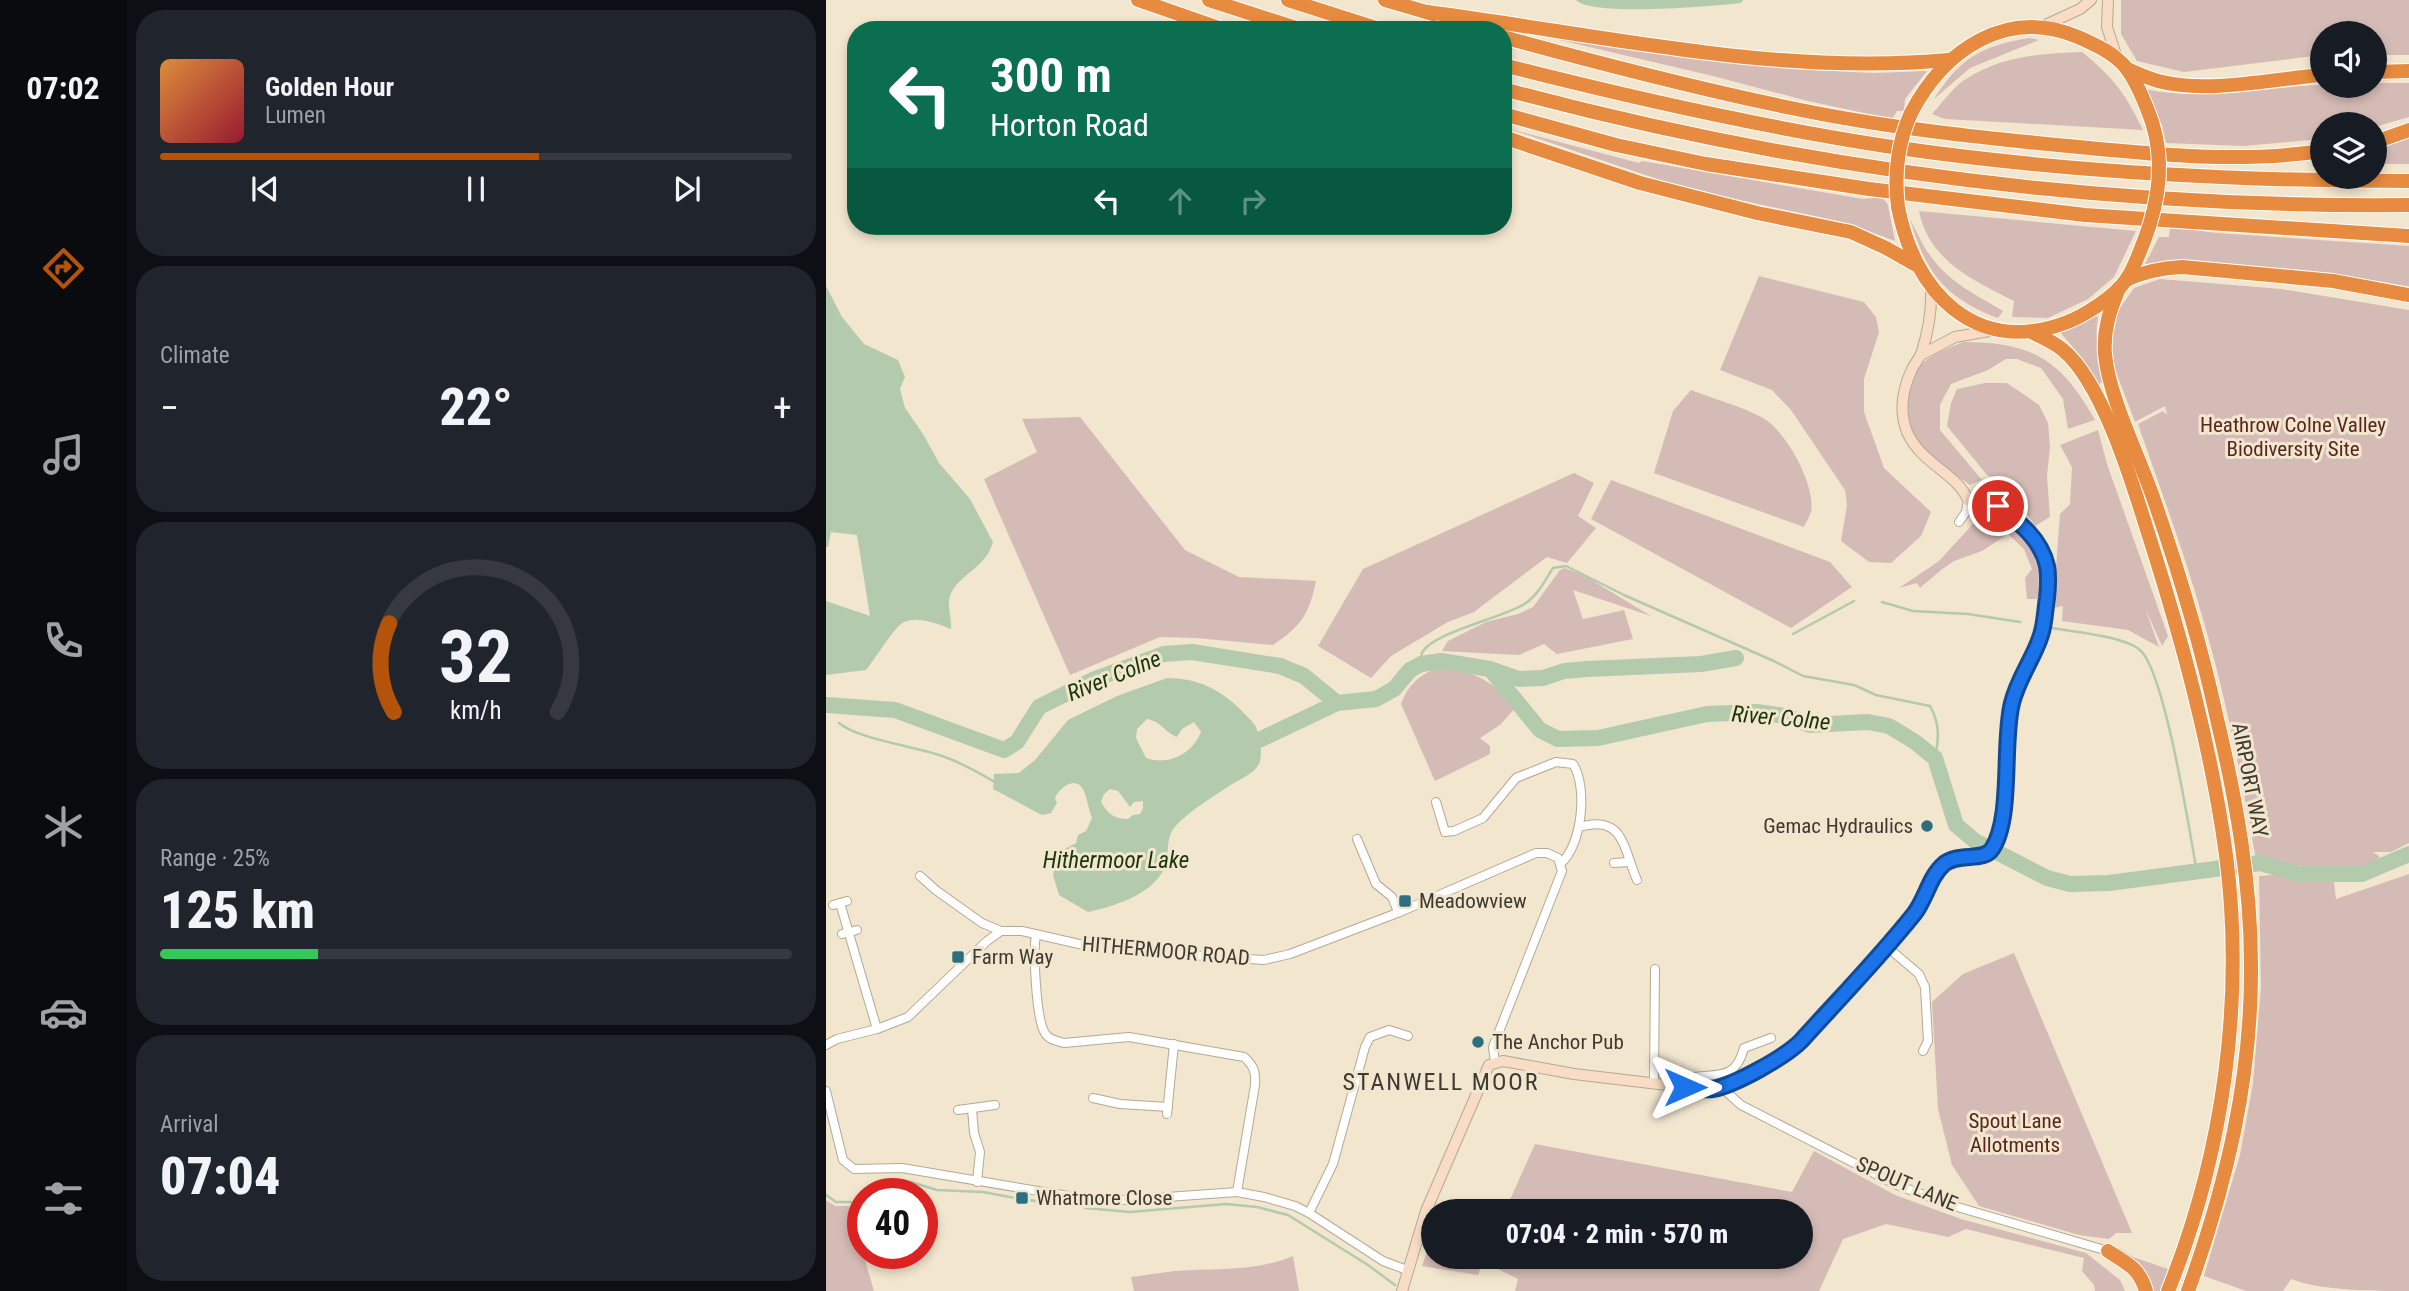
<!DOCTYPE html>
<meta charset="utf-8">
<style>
:root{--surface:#171b24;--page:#20242c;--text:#f1f3f6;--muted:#9ea1a6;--line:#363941;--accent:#b45309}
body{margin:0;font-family:"Roboto Condensed",sans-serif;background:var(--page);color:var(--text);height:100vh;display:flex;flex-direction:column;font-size:26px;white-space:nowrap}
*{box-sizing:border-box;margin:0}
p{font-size:23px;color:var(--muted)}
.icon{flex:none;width:38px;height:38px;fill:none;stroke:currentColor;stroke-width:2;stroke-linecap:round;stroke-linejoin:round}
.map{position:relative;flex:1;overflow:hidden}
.details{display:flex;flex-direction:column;gap:10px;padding:10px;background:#0d0f14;width:700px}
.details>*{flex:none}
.guide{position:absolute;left:21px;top:21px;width:665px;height:214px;border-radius:28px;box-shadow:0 4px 10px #0003;background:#0b6e4f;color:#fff;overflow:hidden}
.controls{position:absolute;left:1484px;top:21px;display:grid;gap:14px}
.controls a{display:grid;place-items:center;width:77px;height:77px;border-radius:50%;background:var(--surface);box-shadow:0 4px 10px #0003;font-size:35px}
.speed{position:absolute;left:21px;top:1178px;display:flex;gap:14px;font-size:35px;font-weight:700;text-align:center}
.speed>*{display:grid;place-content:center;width:91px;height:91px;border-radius:50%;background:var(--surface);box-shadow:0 4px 10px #0003;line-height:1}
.speed .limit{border:10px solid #d22;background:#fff;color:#111}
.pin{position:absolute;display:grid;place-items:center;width:60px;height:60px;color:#fff;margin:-30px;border:4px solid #fff;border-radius:50%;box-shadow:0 2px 7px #0007}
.me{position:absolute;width:77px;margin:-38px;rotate:90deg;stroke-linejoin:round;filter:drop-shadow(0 0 5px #0008)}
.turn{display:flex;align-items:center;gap:24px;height:147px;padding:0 28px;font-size:32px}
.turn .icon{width:91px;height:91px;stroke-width:2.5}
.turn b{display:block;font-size:49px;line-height:60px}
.lanes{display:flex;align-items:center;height:66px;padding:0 28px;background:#0003;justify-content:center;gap:35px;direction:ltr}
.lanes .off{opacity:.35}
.big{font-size:52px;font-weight:800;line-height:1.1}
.details .tile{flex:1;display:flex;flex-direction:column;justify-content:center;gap:10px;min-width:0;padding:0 24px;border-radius:28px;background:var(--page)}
.details .dial{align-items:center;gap:0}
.dial svg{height:182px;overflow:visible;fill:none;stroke:var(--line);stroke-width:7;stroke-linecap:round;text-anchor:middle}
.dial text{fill:var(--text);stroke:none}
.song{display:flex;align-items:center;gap:21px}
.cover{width:84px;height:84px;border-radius:10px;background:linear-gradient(135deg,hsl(30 70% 55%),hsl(350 70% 35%))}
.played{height:7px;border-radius:4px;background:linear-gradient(90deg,var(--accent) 60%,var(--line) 60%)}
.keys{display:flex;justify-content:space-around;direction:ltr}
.heat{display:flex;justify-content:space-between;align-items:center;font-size:38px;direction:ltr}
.charge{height:10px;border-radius:5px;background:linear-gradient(90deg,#34c759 25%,var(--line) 0)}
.trip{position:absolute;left:595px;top:1199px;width:392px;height:70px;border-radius:35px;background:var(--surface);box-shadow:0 4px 10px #0003;font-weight:800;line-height:70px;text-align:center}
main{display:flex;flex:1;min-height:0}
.dock{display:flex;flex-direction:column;width:126px;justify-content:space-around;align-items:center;background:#090b0e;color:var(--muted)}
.dock .icon{width:49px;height:49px}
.dock .active{color:var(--accent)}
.dock b{font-size:32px;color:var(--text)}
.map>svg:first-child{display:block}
.green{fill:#d5bbb6}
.water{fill:#b4caac;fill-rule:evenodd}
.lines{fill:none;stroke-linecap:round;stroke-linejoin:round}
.stream{stroke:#b4caac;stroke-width:2.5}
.river{stroke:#b4caac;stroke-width:16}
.street-casing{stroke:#b4a993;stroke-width:10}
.secondary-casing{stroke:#b4a993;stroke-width:12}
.highway-casing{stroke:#fff;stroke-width:16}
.street{stroke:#fff;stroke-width:8}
.secondary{stroke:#f8dcc6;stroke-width:10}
.highway{stroke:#e78b40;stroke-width:14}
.highway-bridge-casing{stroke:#fff;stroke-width:16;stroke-linecap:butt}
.highway-bridge{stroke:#e78b40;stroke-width:14}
.route-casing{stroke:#114b97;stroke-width:18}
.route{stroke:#1a73e8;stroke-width:12}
.poi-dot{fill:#2c6f81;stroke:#f2e6cf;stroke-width:2.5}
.labels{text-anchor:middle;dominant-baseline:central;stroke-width:6;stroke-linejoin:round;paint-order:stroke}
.park-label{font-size:21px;fill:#59261e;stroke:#f2e6cf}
.street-label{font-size:21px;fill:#3f3a31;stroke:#f2e6cf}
.poi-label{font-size:21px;fill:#3f3a31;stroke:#f2e6cf;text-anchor:start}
.water-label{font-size:23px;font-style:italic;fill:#18360a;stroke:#f2e6cf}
.quarter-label{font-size:24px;letter-spacing:2px;fill:#3f3a31;stroke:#f2e6cf}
</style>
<main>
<nav class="dock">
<b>07:02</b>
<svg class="icon active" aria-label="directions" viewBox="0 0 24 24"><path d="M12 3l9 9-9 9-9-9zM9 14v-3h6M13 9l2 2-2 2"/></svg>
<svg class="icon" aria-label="music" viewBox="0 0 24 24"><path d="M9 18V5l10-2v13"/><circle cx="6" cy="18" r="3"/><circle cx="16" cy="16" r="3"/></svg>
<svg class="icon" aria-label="phone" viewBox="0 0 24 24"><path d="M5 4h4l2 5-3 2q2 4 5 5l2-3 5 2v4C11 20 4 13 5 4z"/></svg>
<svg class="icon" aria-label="climate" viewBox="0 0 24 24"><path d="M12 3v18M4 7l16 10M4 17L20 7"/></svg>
<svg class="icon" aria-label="car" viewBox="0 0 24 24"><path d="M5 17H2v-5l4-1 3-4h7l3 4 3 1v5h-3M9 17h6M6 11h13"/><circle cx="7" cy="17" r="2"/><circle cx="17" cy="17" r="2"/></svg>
<svg class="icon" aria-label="filters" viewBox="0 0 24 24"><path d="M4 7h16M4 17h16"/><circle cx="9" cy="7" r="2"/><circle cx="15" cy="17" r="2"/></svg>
</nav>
<section class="details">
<div class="tile">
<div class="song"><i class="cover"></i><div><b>Golden Hour</b><p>Lumen</p></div></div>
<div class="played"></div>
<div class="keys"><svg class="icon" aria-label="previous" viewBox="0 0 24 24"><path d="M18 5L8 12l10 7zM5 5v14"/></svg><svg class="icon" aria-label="pause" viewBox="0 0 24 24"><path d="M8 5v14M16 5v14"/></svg><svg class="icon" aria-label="next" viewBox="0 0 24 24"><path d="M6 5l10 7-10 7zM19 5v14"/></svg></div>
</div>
<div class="tile"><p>Climate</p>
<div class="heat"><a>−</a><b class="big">22°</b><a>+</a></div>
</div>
<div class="tile dial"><svg viewBox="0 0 100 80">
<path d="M14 69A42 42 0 1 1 86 69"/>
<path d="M14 69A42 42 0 0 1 12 30" stroke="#b45309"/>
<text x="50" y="56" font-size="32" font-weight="700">32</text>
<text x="50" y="72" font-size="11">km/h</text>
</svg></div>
<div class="tile"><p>Range · 25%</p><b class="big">125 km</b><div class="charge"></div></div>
<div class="tile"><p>Arrival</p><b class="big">07:04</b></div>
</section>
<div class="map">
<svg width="1583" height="1291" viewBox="0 0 1583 1291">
<rect width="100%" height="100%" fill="#f2e6cf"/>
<g class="green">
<polygon points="1295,0 1583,0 1583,55 1549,55 1549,33 1496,33 1496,55 1358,72 1311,61 1295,34"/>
<polygon points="708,34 965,69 1048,73 1101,71 1079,99 1078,111 1071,111 1066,119 982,101 887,76"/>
<path d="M1203,38L1213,40L1144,68L1108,99C1134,58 1155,46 1203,38Z"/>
<path d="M1256,52C1288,78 1299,93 1317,130L1119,119L1106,114C1116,103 1127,87 1140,79C1177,55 1214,54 1256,52Z"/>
<path d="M1549,83H1583V117L1549,127V124H1496V139L1417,146L1340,143L1336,125L1318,89C1370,100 1422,91 1474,86C1498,84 1523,86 1549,86Z"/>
<polygon points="684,129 813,163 816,161 1037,199 1056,197 1062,205 1069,241 1021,223 909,199 834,180"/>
<polygon points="1583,137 1583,164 1549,164 1549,149"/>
<path d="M1093,211L1310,231L1288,277L1262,299L1222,318L1186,317L1188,301C1147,280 1103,261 1093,211Z"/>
<path d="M1084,219C1091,232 1097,247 1106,258C1124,283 1151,295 1177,311L1172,318C1119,298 1100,273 1084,219Z"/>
<polygon points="1344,227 1391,233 1583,246 1583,287 1486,271 1354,260 1319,264 1333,237 1343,237"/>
<polygon points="933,276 1038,302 1050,317 1053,332 1038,379 1038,412 1058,468 1105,512 1095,536 1065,563 1043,562 1015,541 1021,505 1019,490 965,410 946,390 894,370"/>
<path d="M1334,279L1455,289L1583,310V843L1565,852H1547L1554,857L1537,869L1483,867L1430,859C1416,781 1401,702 1379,626C1360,557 1335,491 1312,424L1337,411L1341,415L1339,406L1309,422L1284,356L1291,312L1308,288Z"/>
<path d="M1269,315L1272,317C1268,339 1273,360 1278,381L1273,384L1257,359L1234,332L1252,325Z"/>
<path d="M1137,342C1207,342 1235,360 1269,420L1242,429L1237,399L1215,368L1191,359H1180L1162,370L1125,384L1114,405V430L1156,480L1144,485C1126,472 1107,461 1093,443C1076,421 1077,382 1098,362C1109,353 1124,347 1137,342Z"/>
<polygon points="1159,383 1181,383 1213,405 1222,423 1224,447 1221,476 1224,517 1209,526 1179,483 1161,475 1121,426 1125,403 1131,389"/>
<path d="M865,390C888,399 915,406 937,418C960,431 990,485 985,512C984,516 980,522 978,527L828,473L847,411Z"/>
<path d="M254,417L359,550L413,577L490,581C483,615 475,626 447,645L370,638L334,637L244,675L158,479L211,452L196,419Z"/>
<polygon points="1272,430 1281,464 1342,636 1336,646 1319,608 1333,647 1302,630 1236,621 1237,606 1227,608 1234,514 1244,504 1246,467 1234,445"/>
<polygon points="748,473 768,483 752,516 770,528 741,563 721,557 648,612 622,622 565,656 545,678 492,646 537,569"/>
<polygon points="785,480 1004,562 1026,587 965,628 765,519"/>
<polygon points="1156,514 1173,516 1204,545 1213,570 1212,599 1201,599 1199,578 1206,569 1198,549 1182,534 1156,551 1128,561 1115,570 1094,588 1091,583 1073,588 1113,561"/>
<polygon points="739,568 759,576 825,616 747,590 757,619 798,610 807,639 731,654 718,644 693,655 616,651 622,641 660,622 692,614 707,607 734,570"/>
<path d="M611,668C651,670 662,681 692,705L674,725L654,738L664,746V754L609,781L575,704C583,684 592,676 611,668Z"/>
<path d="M1458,874L1508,882L1510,899L1583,874V1291C1547,1291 1496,1291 1465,1279L1457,1291H1420L1378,1276L1414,1155L1427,1083L1435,987L1433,876Z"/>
<polygon points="1188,953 1306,1233 1290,1233 1283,1239 1253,1235 1153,1206 1126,1165 1112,1109 1106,1002 1137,974"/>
<polygon points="709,1144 966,1192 988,1151 1069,1195 1135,1219 1260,1253 1294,1280 1299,1291 1269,1291 1268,1285 1256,1271 1258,1258 1140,1229 1122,1237 1060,1224 1017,1239 993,1291 689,1291 692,1279 658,1262 659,1257 975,1256 975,1211 679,1211"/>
<polygon points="0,1200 9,1206 23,1206 48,1291 0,1291"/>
<polygon points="603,1247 607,1248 607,1256 634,1257 656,1263 652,1275 596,1266"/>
<polygon points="1293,1248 1307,1257 1342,1269 1344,1272 1337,1291 1325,1291 1291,1250"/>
<path d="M467,1256L473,1291H308L305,1277C320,1275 334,1273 349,1271C388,1268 430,1272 467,1256Z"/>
</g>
<g class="water">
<path d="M750,0H917L915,3C888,6 766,17 750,0Z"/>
<path d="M0,286L16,317L38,344L72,360L79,377L74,389L79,408L97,434L113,463L144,499L167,542C160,570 126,576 123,601C122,610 126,620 125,629C112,624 88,614 75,624C66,631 49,659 40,670L0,675V601L44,616L31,535L5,532L2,547H0Z"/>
<path d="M341,678C371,678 394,689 416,711C420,716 427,721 430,727C434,736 437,755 433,764C428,774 412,780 403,786C387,797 360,813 348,828C340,838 343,852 340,864C330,894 289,906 262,912L233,895L227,875L231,853L250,843L252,835L260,831L266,818C263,811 260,794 257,789C248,775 233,789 229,798L231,803L225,813L216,815L167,789L168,774L193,773L209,760L242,720L291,696ZM321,719C335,721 338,732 351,737L356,729L368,722L375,732C366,754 343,766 320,758L310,738L311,729ZM284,789L292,791L304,807L308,802L317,801V808L314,814L307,815L302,819C288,819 282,814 275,802L278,794Z"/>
</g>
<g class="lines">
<g class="stream">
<polyline points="1056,602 1087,611 1142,614 1194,622"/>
<path d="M1226,628C1248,632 1298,636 1314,650C1339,672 1364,834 1371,873"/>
<polyline points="967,634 1028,601"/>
<path d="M595,664C595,662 595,655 596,653C606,632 681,617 700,603C712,595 719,580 727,568L740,566L798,595L950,662L977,676L1028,685L1050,695L1104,706C1114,724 1113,738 1109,758"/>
<path d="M13,723C32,739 87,746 113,755C132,761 150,771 167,781"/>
<polyline points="38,1194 42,1188 65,1181 85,1182 111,1190 157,1192 195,1199 239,1205"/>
<polyline points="0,1195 10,1202 25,1202"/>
<polyline points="259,1208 304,1212 400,1204 431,1207 462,1215 542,1265 569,1285"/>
</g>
<g class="river">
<polyline points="664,669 714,730 732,739 772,738 881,714 931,712 959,716 984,725 1042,722 1063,726 1089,742 1109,758 1130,825 1149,841 1221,878 1244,884 1283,883 1434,863 1473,874 1536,874 1583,854"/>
<polyline points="0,705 69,710 178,750 191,742 213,707 269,679 338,654 366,652 454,666 478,676 511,703"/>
<polyline points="433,740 511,703 550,699 568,689 584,670 595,664 615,661 664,669 693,679 717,678 738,671 761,669 875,664 910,658"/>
</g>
<defs>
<g id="street">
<polyline points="1133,522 1140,512 1142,500"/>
<path d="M610,802L619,832L628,831L657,818L690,778L730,762L747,764C762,787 756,845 735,863"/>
<path d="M753,827C798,814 797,848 811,880"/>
<polyline points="531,839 550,884 566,897 572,912"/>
<polyline points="788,863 803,862"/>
<polyline points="94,876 111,891 156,923 175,931"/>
<polyline points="14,903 51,1029"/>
<polyline points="7,905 21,901"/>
<polyline points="16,934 31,930"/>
<path d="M210,935C207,951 210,1020 219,1033C223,1040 231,1041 238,1043L303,1037L418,1057C428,1066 430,1072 429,1085L411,1192"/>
<polyline points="1060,946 1093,974 1099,987 1102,1041 1097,1051"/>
<polyline points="0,1045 11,1039 51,1029 82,1017 161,941 175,931 196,931 275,949 438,960 464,954 574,912 710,853 721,853 732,858 736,871 667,1047 669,1062"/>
<polyline points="828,1082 829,969"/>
<path d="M858,1087L862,1078C888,1072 909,1083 918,1048L945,1038"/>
<polyline points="895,1087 915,1105 1071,1185 1128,1206 1282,1251"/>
<polyline points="0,1091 17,1160 28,1169 76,1168 248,1197 299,1200 411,1192 438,1197 469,1206 483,1213 557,1261 581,1270"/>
<polyline points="267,1098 294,1104 342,1107"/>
<polyline points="146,1109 148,1133 154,1152 151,1182"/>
<polyline points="132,1110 169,1105"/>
<polyline points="341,1114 348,1044"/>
<polyline points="483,1213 507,1164 539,1047 544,1037 563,1030 582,1036"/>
</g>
<g id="secondary">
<polyline points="1282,0 1281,27 1291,58"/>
<polyline points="1215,27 1254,9 1265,0"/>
<polyline points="1095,355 1129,337 1169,330"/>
<path d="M576,1291L600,1211L663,1065L677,1061L748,1074L858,1087L877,1089L895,1087L952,1060L975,1041L1088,913L1110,873L1117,865L1132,857L1161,854C1185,833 1178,752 1183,720C1185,704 1189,688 1196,674C1202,661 1210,649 1215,636C1219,625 1219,615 1220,604C1224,565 1219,546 1189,519C1176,508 1159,495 1142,500C1131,473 1095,464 1081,432C1073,411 1076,390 1086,369C1089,363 1094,358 1096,351C1103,329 1106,309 1105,287"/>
</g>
<g id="highway">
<polyline points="312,0 399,30"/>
<polyline points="383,0 476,30"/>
<polyline points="462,0 556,30"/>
<polyline points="559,0 607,14"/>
<path d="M601,12C773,34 948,76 1122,60"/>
<path d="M677,37C772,63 868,88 965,108C1060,128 1157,138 1253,147C1334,155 1416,163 1496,151"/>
<path d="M677,65C806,98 934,127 1066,147C1237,172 1410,181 1583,181"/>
<path d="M1301,69C1311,73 1321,78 1332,81C1381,94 1446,79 1496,75"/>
<polyline points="1549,72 1583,71"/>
<path d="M677,89C973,169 1276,208 1583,205"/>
<path d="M1085,113C1118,50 1180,7 1252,37C1268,44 1290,54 1301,69C1312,84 1320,105 1326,122"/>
<polyline points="677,114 790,145 880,164 1043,189 1259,215 1583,236"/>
<polyline points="677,137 814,183 931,213 1025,232 1060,248 1090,265"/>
<polyline points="1549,142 1583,130"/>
<path d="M1072,207C1088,291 1148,356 1239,323C1258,316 1288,297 1300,280C1308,269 1313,253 1318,241"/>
<path d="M1300,280C1319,271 1336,268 1356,267L1507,281L1583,295"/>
<path d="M1293,288C1284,310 1277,330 1279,354C1283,398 1313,456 1328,500C1353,572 1375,645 1391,719C1410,799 1425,882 1425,965C1426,1078 1400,1186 1362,1291"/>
<path d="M1205,332C1216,337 1228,342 1237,350C1277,383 1307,485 1323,536C1356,640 1385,746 1400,855C1419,1001 1397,1155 1342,1291"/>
<path d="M1282,1251C1301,1264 1313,1267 1320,1291"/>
</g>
</defs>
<use href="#street" class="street-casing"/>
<use href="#secondary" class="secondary-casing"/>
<use href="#highway" class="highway-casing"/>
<use href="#street" class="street"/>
<use href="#secondary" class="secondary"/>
<use href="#highway" class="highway"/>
<defs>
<g id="highway-bridge">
<path d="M1072,207C1068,174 1071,144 1085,113"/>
<path d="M1318,241C1333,202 1339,162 1326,122"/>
</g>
</defs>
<use href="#highway-bridge" class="highway-bridge-casing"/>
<use href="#highway-bridge" class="highway-bridge"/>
</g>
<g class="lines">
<defs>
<path id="route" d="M859,1087C868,1088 878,1090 887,1089C909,1085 959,1057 975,1041C1013,999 1053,958 1088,914C1100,899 1103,877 1118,864C1132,852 1158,862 1166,849C1187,818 1176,742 1186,703C1192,678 1208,658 1215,635C1219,623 1219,610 1221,598C1222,588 1223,576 1221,566C1215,539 1193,522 1172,506"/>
</defs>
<use href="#route" class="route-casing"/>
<use href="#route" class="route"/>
</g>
<g class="poi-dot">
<circle cx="1101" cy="826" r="7"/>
<rect x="572" y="894" width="14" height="14" rx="3.5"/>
<rect x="125" y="950" width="14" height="14" rx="3.5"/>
<circle cx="652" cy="1042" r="7"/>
<rect x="189" y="1191" width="14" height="14" rx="3.5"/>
</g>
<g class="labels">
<g class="park-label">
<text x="1467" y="425">Heathrow Colne Valley<tspan x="1467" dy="24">Biodiversity Site</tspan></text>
<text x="1189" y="1121">Spout Lane<tspan x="1189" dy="24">Allotments</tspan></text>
</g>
<g class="street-label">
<text transform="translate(1424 780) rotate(79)">AIRPORT WAY</text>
<text transform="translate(340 951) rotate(5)">HITHERMOOR ROAD</text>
<text transform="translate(1081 1184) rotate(23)">SPOUT LANE</text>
</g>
<g class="poi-label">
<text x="1087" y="826" text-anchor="end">Gemac Hydraulics</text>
<text x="593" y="901">Meadowview</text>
<text x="146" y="957">Farm Way</text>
<text x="666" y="1042">The Anchor Pub</text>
<text x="210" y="1198">Whatmore Close</text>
</g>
<g class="water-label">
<text transform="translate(288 676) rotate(-22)">River Colne</text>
<text transform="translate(955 718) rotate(5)">River Colne</text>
<text x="290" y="860">Hithermoor Lake</text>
</g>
<g class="quarter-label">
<text x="615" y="1082">STANWELL MOOR</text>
</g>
</g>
</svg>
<div class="controls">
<a><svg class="icon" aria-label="sound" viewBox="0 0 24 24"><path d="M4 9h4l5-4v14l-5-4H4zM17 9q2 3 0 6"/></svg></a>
<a><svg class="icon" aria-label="layers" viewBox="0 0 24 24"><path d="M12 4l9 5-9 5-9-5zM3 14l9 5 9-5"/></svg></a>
</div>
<div class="speed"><div class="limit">40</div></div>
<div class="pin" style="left:1172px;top:506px;background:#d93025"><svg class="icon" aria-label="arrive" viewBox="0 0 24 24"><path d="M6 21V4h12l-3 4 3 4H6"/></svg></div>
<svg class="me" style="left:859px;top:1087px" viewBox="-20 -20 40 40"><path d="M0-17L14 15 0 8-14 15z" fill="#1a73e8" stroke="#fff" stroke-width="4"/></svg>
<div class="trip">07:04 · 2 min · 570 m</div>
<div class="guide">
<div class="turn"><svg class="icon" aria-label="left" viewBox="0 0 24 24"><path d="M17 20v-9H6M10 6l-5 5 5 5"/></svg><div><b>300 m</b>Horton Road</div></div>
<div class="lanes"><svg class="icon" aria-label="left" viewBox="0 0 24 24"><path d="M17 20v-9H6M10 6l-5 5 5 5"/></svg><svg class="icon off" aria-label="ahead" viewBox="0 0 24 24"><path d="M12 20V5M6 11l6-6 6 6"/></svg><svg class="icon off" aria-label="right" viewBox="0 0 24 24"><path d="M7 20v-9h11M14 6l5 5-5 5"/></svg></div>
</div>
</div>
</main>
